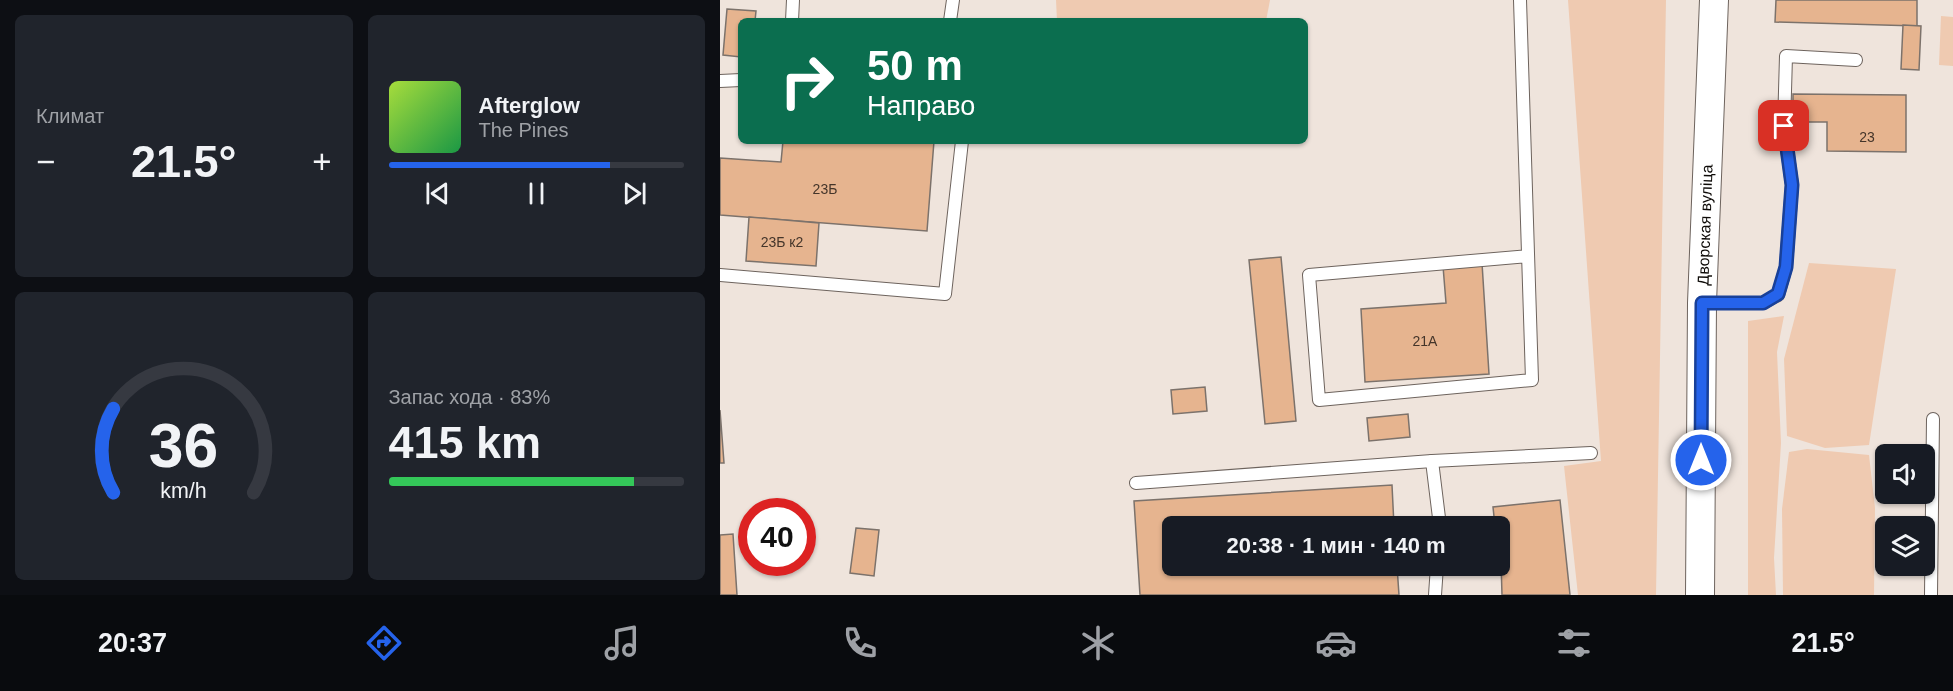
<!DOCTYPE html>
<html lang="ru">
<meta charset="utf-8">
<style>
:root{--surface:#171b24;--page:#20242c;--text:#f1f3f6;--muted:#9ea1a6;--line:#363941;--accent:#2563eb}
body{margin:0;font-family:Arial,sans-serif;background:var(--page);color:var(--text);height:100vh;display:flex;flex-direction:column;font-size:22px;white-space:nowrap}
*{box-sizing:border-box;margin:0}
p{font-size:20px;color:var(--muted)}
.icon{flex:none;width:33px;height:33px;fill:none;stroke:currentColor;stroke-width:2;stroke-linecap:round;stroke-linejoin:round}
.map{position:relative;flex:1;overflow:hidden}
.side{display:flex;flex-direction:column;gap:15px;padding:15px;background:#0d0f14;width:720px}
.side>*{flex:none}
.banner{position:absolute;left:18px;top:18px;width:570px;height:126px;border-radius:9px;box-shadow:0 2px 4px #0004;background:#0b6e4f;color:#fff;overflow:hidden}
.buttons{position:absolute;left:1155px;top:444px;display:grid;gap:12px}
.buttons a{display:grid;place-items:center;width:60px;height:60px;border-radius:9px;background:var(--surface);box-shadow:0 2px 4px #0004;font-size:30px}
.speed{position:absolute;left:18px;top:498px;display:flex;gap:12px;font-size:30px;font-weight:700;text-align:center}
.speed>*{display:grid;place-content:center;width:78px;height:78px;border-radius:50%;background:var(--surface);box-shadow:0 2px 4px #0004;line-height:1}
.speed .limit{border:9px solid #d22;background:#fff;color:#111}
.pin{position:absolute;display:grid;place-items:center;width:51px;height:51px;color:#fff;margin:-26px;border-radius:12px;box-shadow:0 3px 9px #0006}
.me{position:absolute;width:66px;margin:-33px;rotate:0deg;stroke-linejoin:round;filter:drop-shadow(0 0 4px #0008)}
.turn{display:flex;align-items:center;gap:21px;height:126px;padding:0 30px;font-size:27px}
.turn .icon{width:78px;height:78px;stroke-width:2.5}
.turn b{display:block;font-size:42px;line-height:51px}
.big{font-size:45px;font-weight:800;line-height:1.1}
.side .widget{flex:1;display:flex;flex-direction:column;justify-content:center;gap:9px;min-width:0;padding:0 21px;border-radius:9px;background:var(--page)}
.side .dial{align-items:center;gap:0}
.dial svg{height:156px;overflow:visible;fill:none;stroke:var(--line);stroke-width:7;stroke-linecap:round;text-anchor:middle}
.dial text{fill:var(--text);stroke:none}
.song{display:flex;align-items:center;gap:18px}
.cover{width:72px;height:72px;border-radius:9px;background:linear-gradient(135deg,hsl(80 70% 55%),hsl(140 70% 35%))}
.played{height:6px;border-radius:3px;background:linear-gradient(90deg,var(--accent) 75%,var(--line) 75%)}
.keys{display:flex;justify-content:space-around;direction:ltr}
.heat{display:flex;justify-content:space-between;align-items:center;font-size:33px;direction:ltr}
.charge{height:9px;border-radius:4px;background:linear-gradient(90deg,#34c759 83%,var(--line) 0)}
.side .tiles{flex:1;display:grid;gap:15px;grid-template-columns:repeat(2,1fr)}
.trip{position:absolute;left:442px;top:516px;width:348px;height:60px;border-radius:9px;background:var(--surface);box-shadow:0 2px 4px #0004;font-weight:800;line-height:60px;text-align:center}
.tab-bar{display:flex;height:96px;justify-content:space-around;align-items:center;background:#090b0e;color:var(--muted)}
.tab-bar .icon{width:42px;height:42px}
.tab-bar .selected{color:var(--accent)}
.tab-bar b{font-size:27px;color:var(--text)}
main{display:flex;flex:1;min-height:0}
.map>svg:first-child{display:block}
.green{fill:#efcab1}
.building{fill:#e6b48f;stroke:#7c726b;stroke-width:1.5}
.lines{fill:none;stroke-linecap:round;stroke-linejoin:round}
.service-casing{stroke:#6d635d;stroke-width:14}
.tertiary-casing{stroke:#6d635d;stroke-width:30}
.service{stroke:#fff;stroke-width:12}
.tertiary{stroke:#fff;stroke-width:28}
.route-casing{stroke:#184099;stroke-width:15}
.route{stroke:#2563eb;stroke-width:10}
.labels{text-anchor:middle;dominant-baseline:central;stroke-width:4.5;stroke-linejoin:round;paint-order:stroke}
.number-label{font-size:14px;fill:#44352a}
.street-label{font-size:16px;fill:#0e0b08;stroke:#fff}
</style>
<main>
<section class="side">
<div class="tiles">
<div class="widget"><p>Климат</p>
<div class="heat"><a>−</a><b class="big">21.5°</b><a>+</a></div>
</div>
<div class="widget">
<div class="song"><i class="cover"></i><div><b>Afterglow</b><p>The Pines</p></div></div>
<div class="played"></div>
<div class="keys"><svg class="icon" aria-label="previous" viewBox="0 0 24 24"><path d="M18 5L8 12l10 7zM5 5v14"/></svg><svg class="icon" aria-label="pause" viewBox="0 0 24 24"><path d="M8 5v14M16 5v14"/></svg><svg class="icon" aria-label="next" viewBox="0 0 24 24"><path d="M6 5l10 7-10 7zM19 5v14"/></svg></div>
</div>
<div class="widget dial"><svg viewBox="0 0 100 80">
<path d="M14 69A42 42 0 1 1 86 69"/>
<path d="M14 69A42 42 0 0 1 14 26" stroke="#2563eb"/>
<text x="50" y="56" font-size="32" font-weight="700">36</text>
<text x="50" y="72" font-size="11">km/h</text>
</svg></div>
<div class="widget"><p>Запас хода · 83%</p><b class="big">415 km</b><div class="charge"></div></div>
</div>
</section>
<div class="map">
<svg width="1233" height="595" viewBox="0 0 1233 595">
<rect width="100%" height="100%" fill="#efe4dc"/>
<g class="green">
<polygon points="336,0 550,0 546,21 337,21"/>
<polygon points="848,0 946,0 936,595 858,595 844,466 881,461"/>
<polygon points="1221,16 1233,17 1233,66 1219,65"/>
<polygon points="1089,263 1176,269 1149,445 1105,448 1067,436 1064,359"/>
<polygon points="1064,316 1057,352 1061,443 1054,558 1056,595 1028,595 1028,321"/>
<polygon points="1087,449 1149,455 1155,508 1154,595 1063,595 1062,509 1069,452"/>
</g>
<g class="building">
<polygon points="1056,0 1197,0 1197,26 1055,22"/>
<polygon points="7,9 36,11 35,21 21,21 21,57 3,55"/>
<polygon points="1183,25 1201,26 1199,70 1181,69"/>
<polygon points="1073,94 1186,95 1186,152 1107,151 1107,122 1073,122"/>
<polygon points="63,141 214,141 207,231 0,215 0,158 61,162"/>
<polygon points="29,217 99,223 96,266 26,261"/>
<polygon points="561,257 576,421 545,424 529,260"/>
<polygon points="762,263 769,374 645,382 641,309 726,303 723,266"/>
<polygon points="485,387 487,411 453,414 451,390"/>
<polygon points="0,410 4,463 0,463"/>
<polygon points="688,414 690,437 649,441 647,418"/>
<polygon points="672,485 674,526 453,526 453,566 677,566 679,595 420,595 414,501"/>
<polygon points="840,500 850,595 782,595 780,526 775,526 773,507"/>
<polygon points="136,528 159,530 154,576 130,573"/>
<polygon points="13,534 17,595 0,595 0,535"/>
</g>
<g class="lines">
<defs>
<g id="service">
<polyline points="800,0 812,380 599,400 589,275 808,256"/>
<polyline points="72,21 73,0"/>
<polyline points="230,21 233,0"/>
<polyline points="0,81 21,80"/>
<polyline points="0,275 225,294 242,141"/>
<polyline points="982,303 1043,303 1058,295 1066,267 1072,185 1064,126 1066,56 1136,60"/>
<polyline points="712,461 871,453"/>
<polyline points="416,483 712,461 720,526"/>
<polyline points="715,595 717,566"/>
<polyline points="1211,595 1213,419"/>
</g>
<polyline id="tertiary" points="980,595 982,303 994,0"/>
</defs>
<use href="#service" class="service-casing"/>
<use href="#tertiary" class="tertiary-casing"/>
<use href="#service" class="service"/>
<use href="#tertiary" class="tertiary"/>
</g>
<g class="lines">
<defs>
<polyline id="route" points="981,460 982,303 1043,303 1058,294 1066,267 1072,185 1064,126"/>
</defs>
<use href="#route" class="route-casing"/>
<use href="#route" class="route"/>
</g>
<g class="labels">
<g class="number-label">
<text x="1147" y="137">23</text>
<text x="105" y="189">23Б</text>
<text x="62" y="242">23Б к2</text>
<text x="705" y="341">21А</text>
</g>
<g class="street-label">
<text transform="translate(985 225) rotate(-88)">Дворская вуліца</text>
</g>
</g>
</svg>
<div class="buttons">
<a><svg class="icon" aria-label="sound" viewBox="0 0 24 24"><path d="M4 9h4l5-4v14l-5-4H4zM17 9q2 3 0 6"/></svg></a>
<a><svg class="icon" aria-label="layers" viewBox="0 0 24 24"><path d="M12 4l9 5-9 5-9-5zM3 14l9 5 9-5"/></svg></a>
</div>
<div class="speed"><div class="limit">40</div></div>
<div class="pin" style="left:1064px;top:126px;background:#d93025"><svg class="icon" aria-label="arrive" viewBox="0 0 24 24"><path d="M6 21V4h12l-3 4 3 4H6"/></svg></div>
<svg class="me" style="left:981px;top:460px" viewBox="-20 -20 40 40"><circle r="17" fill="#2563eb" stroke="#fff" stroke-width="3"/><path d="M0-11L8 9 0 5-8 9z" fill="#fff"/></svg>
<div class="trip">20:38 · 1 мин · 140 m</div>
<div class="banner">
<div class="turn"><svg class="icon" aria-label="right" viewBox="0 0 24 24"><path d="M7 20v-9h11M14 6l5 5-5 5"/></svg><div><b>50 m</b>Направо</div></div>
</div>
</div>
</main>
<nav class="tab-bar">
<b>20:37</b>
<svg class="icon selected" aria-label="directions" viewBox="0 0 24 24"><path d="M12 3l9 9-9 9-9-9zM9 14v-3h6M13 9l2 2-2 2"/></svg>
<svg class="icon" aria-label="music" viewBox="0 0 24 24"><path d="M9 18V5l10-2v13"/><circle cx="6" cy="18" r="3"/><circle cx="16" cy="16" r="3"/></svg>
<svg class="icon" aria-label="phone" viewBox="0 0 24 24"><path d="M5 4h4l2 5-3 2q2 4 5 5l2-3 5 2v4C11 20 4 13 5 4z"/></svg>
<svg class="icon" aria-label="climate" viewBox="0 0 24 24"><path d="M12 3v18M4 7l16 10M4 17L20 7"/></svg>
<svg class="icon" aria-label="car" viewBox="0 0 24 24"><path d="M5 17H2v-5l4-1 3-4h7l3 4 3 1v5h-3M9 17h6M6 11h13"/><circle cx="7" cy="17" r="2"/><circle cx="17" cy="17" r="2"/></svg>
<svg class="icon" aria-label="filters" viewBox="0 0 24 24"><path d="M4 7h16M4 17h16"/><circle cx="9" cy="7" r="2"/><circle cx="15" cy="17" r="2"/></svg>
<b>21.5°</b>
</nav>
